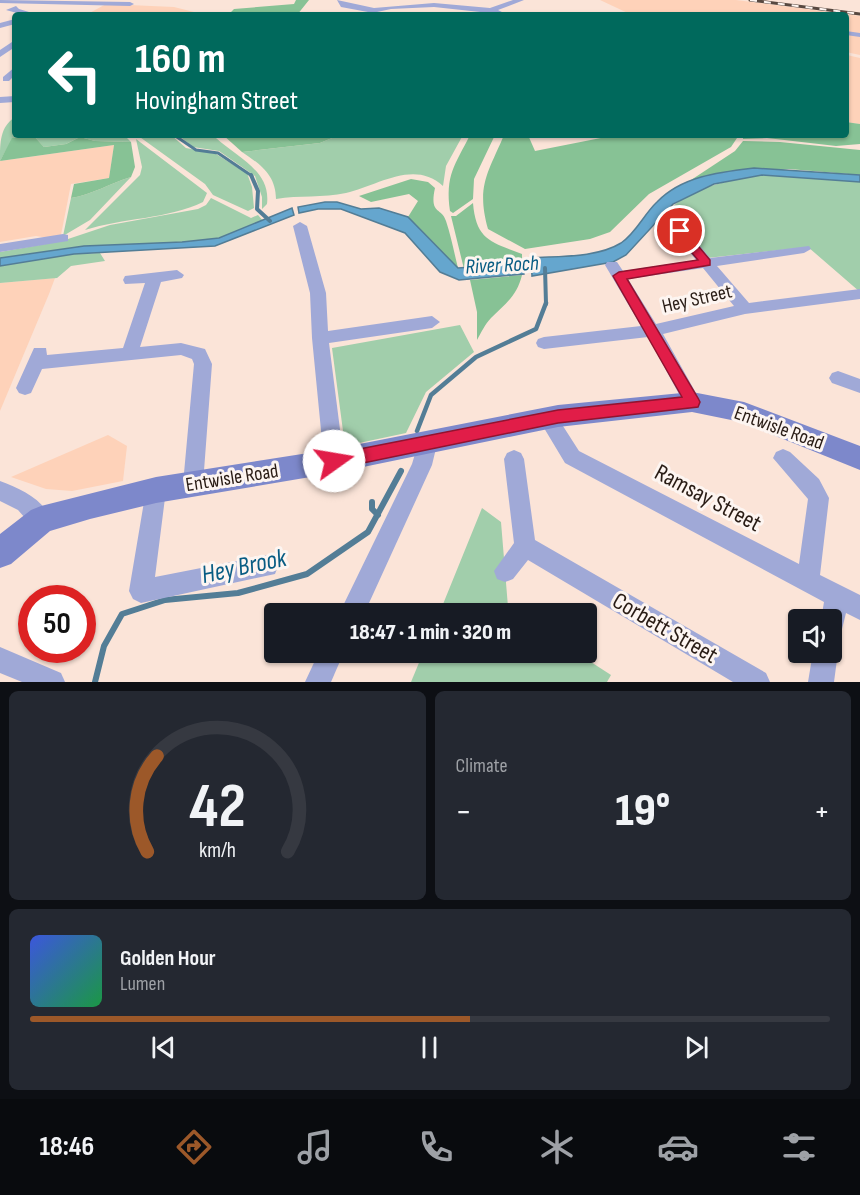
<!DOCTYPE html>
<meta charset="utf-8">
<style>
:root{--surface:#171b24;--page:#242831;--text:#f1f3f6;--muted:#9ea1a6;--line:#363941;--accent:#9c5829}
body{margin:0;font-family:"Sofia Sans Condensed",sans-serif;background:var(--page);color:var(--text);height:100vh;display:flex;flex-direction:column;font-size:22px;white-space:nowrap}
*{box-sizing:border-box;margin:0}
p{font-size:20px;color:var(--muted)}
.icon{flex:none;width:33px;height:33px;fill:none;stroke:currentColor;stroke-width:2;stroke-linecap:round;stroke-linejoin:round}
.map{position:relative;height:682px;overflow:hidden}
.side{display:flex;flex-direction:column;gap:9px;padding:9px;background:#0d0f14;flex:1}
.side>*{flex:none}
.top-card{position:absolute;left:12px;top:12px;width:837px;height:126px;border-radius:6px;box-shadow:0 2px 4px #0004;background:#00695c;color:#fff;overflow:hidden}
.tools{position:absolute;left:788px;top:609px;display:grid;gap:12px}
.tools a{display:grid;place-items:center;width:54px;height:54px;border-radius:6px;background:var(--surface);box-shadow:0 2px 4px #0004;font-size:30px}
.speed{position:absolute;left:18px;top:585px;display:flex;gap:12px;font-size:30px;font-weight:700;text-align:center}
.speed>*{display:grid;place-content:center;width:78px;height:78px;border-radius:50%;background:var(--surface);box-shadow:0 2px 4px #0004;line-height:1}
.speed .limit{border:9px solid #d22;background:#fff;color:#111}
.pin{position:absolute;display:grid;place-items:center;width:51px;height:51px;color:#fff;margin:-26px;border:3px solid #fff;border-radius:50%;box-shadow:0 2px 6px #0007}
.me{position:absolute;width:66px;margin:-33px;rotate:77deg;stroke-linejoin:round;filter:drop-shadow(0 0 4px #0008)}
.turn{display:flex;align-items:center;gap:21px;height:126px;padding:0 24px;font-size:27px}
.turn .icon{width:78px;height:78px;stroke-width:2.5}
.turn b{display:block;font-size:42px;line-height:51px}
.big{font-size:45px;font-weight:800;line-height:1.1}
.side .widget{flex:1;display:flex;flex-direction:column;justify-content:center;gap:9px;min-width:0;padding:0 21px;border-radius:9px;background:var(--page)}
.side .dial{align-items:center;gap:0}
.dial svg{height:156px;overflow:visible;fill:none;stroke:var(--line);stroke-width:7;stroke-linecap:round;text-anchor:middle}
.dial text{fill:var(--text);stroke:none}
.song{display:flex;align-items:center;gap:18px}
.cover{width:72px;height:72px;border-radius:9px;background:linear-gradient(135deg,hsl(230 70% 55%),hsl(140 70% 35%))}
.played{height:6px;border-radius:3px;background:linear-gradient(90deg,var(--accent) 55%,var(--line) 55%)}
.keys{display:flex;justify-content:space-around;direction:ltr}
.heat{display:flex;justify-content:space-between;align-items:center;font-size:33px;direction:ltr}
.side .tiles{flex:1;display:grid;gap:9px;grid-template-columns:1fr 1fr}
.widget:last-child{grid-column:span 2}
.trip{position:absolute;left:264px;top:603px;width:333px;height:60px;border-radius:6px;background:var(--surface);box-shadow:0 2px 4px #0004;font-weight:800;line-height:60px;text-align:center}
.tabs{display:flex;height:96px;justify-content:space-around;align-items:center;background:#090b0e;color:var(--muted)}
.tabs .icon{width:42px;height:42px}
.tabs .current{color:var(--accent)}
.tabs b{font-size:27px;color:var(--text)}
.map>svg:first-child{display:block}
.built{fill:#fed2b9}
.green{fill:#a1ceab}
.forest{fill:#87c295}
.water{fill:#65a6ce;stroke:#537d96;stroke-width:1.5}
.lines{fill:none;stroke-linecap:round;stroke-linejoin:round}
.stream-far3{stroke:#537d96;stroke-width:3}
.stream-far2{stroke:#537d96;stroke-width:4}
.stream-far1{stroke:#537d96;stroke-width:4.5}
.stream{stroke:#537d96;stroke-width:6}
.street{fill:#a0a9d7;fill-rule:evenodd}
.secondary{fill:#7d88cb;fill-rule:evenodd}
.rail-casing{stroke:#574840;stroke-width:3}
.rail{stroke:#fdf5f1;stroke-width:2;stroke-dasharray:7;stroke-linecap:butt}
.route{fill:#e11d48;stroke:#92132f;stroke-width:1.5}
.labels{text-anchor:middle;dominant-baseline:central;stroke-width:6;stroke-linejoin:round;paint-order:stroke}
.street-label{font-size:20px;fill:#291c15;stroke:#fdf5f1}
.water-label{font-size:21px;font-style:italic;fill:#085c83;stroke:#fdf5f1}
.near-street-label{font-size:24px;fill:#291c15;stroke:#fdf5f1}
.near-water-label{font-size:26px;font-style:italic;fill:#085c83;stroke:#fdf5f1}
</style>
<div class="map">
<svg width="860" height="682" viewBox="0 0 860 682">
<rect width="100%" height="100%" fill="#fbe4d8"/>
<g class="built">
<polygon points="600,0 736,0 860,16 860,55 846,52 846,15 632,15"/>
<polygon points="106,4 174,7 194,12 191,15 86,15"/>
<polygon points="847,55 860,58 860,124 846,122"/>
<polygon points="114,145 109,178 71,184 60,240 36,236 0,242 0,161"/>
<polygon points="55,278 49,294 0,411 0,283"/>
<polygon points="108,435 127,446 123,481 72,491 46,489 11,477"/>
</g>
<g class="green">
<path d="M15,117V135H112L110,138H127L131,142L95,141L80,137L66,144L44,147L33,135L13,138L0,161C0,142 0,127 15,117Z"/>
<polygon points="137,135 171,135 186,148 216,154 232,164 247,173 252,187 254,208 248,211 213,195 205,184"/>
<path d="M178,135H211L216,138C238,158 271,171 267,204L262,209V197L255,176L219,151L193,147Z"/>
<path d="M339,135H463L446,166L443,186C414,159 377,186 346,193C323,198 299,195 276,199C276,175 260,164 242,152L320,143Z"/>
<path d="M136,139L207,193L203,202C169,219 122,218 85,230L140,175L142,167Z"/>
<path d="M762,175L860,182V292L808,247L707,258L675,217L662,219C685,186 725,182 762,175Z"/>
<path d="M131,177L90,220L63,236L71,198C92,195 110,183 131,177Z"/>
<polygon points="211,198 251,218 258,215 264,222 219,238 182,242 84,246 0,258 0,252 62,241 110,225 198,209 206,205"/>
<polygon points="100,253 105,261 71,266 57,278 0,283 0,266 74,254"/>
<polygon points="460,325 474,352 426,392 406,433 345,446 332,348"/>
<polygon points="482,508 501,522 508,607 518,613 439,614"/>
<polygon points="423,653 577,653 611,675 607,682 411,682"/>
</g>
<g class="forest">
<polygon points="296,0 309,0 297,15 228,15 234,9 294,4"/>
<polygon points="846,122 860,124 860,144 836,146 767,138 743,139 743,135 846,135"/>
<path d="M33,135L44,147L66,144L80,137L95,141L131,142L135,167L131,177C110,183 92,195 71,198L74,184L109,178L114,145L0,161L12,138Z"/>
<polygon points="223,135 339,135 320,143 242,152"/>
<path d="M470,135H495L474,179L473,199L453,213L450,211C445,175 455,165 470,135Z"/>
<path d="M504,135H528L535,151L616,135H739L731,147L649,194L610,232L590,239L525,249L488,229C476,186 488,173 504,135Z"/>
<polygon points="743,141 780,142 860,150 860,175 789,169 691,180 735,151"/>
<path d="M411,179L428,182L435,188C429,215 442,207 446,221C451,236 454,252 458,268L408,217L418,201L409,194L371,202L359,196Z"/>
<path d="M473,203C476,240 491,242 522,254V264L464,269L451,216H456Z"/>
<path d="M522,275C517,296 505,304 491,318C485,324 481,333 477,340V312L470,280Z"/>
</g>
<g class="water">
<path d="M754,168L860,175V182L762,175L714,184L673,204L626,255L613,262L532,276L531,258C558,256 597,258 621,243C636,233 644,214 657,202C682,176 720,172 754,168Z"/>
<polygon points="325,202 337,202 361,209 379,208 408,217 458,268 524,263 524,274 459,280 440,272 405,233 341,209 318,209 299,213 298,207"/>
<polygon points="292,208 294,215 215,246 74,254 0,266 0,258 84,246 182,242 219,238"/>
</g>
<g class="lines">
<polyline class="stream-far3" points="174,135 196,150 218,153 252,176"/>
<g class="stream-far2">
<polyline points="251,175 258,191 257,209 270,221"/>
<polyline points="545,268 546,304"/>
</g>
<polyline class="stream-far1" points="417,431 431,395 476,357 536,329 546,303"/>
<g class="stream">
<polyline points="372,502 372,509 378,515"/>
<polyline points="95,682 104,646 122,614 165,600 238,593 307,574 368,532 401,471"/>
</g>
<g class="street">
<polygon points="0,0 130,2 134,4 130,6 0,3"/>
<polygon points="337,0 374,8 434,3 490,8 513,0 524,0 498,10 508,15 434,7 391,9 363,15 368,12 341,7"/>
<polygon points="16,6 19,9 39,15 24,15 6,10"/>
<polygon points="15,19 15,24 0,28 0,23"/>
<polygon points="846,31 860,33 860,37 846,35"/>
<polygon points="15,40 15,47 0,57 0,50"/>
<polygon points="15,67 15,75 9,81 3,81 3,77"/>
<polygon points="15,96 15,102 0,103 0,97"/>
<polygon points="300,222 307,226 326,293 328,331 432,316 440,322 432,328 329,343 344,461 341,467 334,470 327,467 324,461 312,338 310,293 293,226"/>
<path d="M680,227L685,228L710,258L809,246L811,249L804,253L717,266L749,303L860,289V299L745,314L663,334L701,402L698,407L692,409L686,407L648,337L544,349L538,347L536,343L538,339L544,337L641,326L605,265L607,262H617L623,271L696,260L673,231ZM703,268L734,306L656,324L628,279Z"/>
<polygon points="63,234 68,235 68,241 0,252 0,244"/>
<polygon points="177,270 184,275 182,278 161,282 140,347 181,343 205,349 212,364 203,484 200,491 193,493 186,491 183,484 194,364 192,359 181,355 42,369 31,393 25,395 19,393 16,388 34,348 46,348 47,355 123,348 145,283 125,284 123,280 125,276"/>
<polygon points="838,371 860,379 860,393 832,383 829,378 832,373"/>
<polygon points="547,410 554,412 579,451 799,564 808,499 773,458 776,452 783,449 790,452 819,479 829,498 820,575 860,595 860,620 846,613 840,637 831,640 831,620 821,620 824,602 565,463 538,418 540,412"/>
<polygon points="428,432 435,434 438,440 432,465 364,614 339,614 412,464 421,434"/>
<polygon points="514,450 521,453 524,459 535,540 766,673 770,682 733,682 528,560 513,579 505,582 497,579 494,571 514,543 504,459 507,453"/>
<polygon points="156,480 163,483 166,490 155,577 267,555 275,558 278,566 275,574 141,603 133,599 129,591 146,490 149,483"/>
<path d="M0,481C21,489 43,499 52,520L49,527L41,530L33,527L18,510L0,501Z"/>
<polygon points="831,642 835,643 838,652 834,682 808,682 813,652 831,652"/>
<polygon points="0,647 61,673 65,682 22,682 0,673"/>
<polygon points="319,652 344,652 331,682 305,682"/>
</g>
<polygon class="secondary" points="692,392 744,402 860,446 860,470 741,422 692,412 558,427 334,473 156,503 90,519 50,531 11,564 0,568 0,534 31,510 41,506 156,477 334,449 558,405"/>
<defs>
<polyline id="rail" points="750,0 860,14"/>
</defs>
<use href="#rail" class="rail-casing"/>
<use href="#rail" class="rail"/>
</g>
<polygon class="route" points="676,229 684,229 710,260 710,265 627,279 698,398 700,402 698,407 558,423 334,469 328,467 326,461 328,456 334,454 558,410 682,397 613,276 619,272 698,260 676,234"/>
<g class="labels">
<g class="street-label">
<text transform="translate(697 299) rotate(-13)">Hey Street</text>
<text transform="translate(779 428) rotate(20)">Entwisle Road</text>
<text transform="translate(232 478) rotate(-9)">Entwisle Road</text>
</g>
<g class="water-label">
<text transform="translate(502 265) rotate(-3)">River Roch</text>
</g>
<g class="near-street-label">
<text transform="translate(708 498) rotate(28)">Ramsay Street</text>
<text transform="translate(665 628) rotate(30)">Corbett Street</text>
</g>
<g class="near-water-label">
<text transform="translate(244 567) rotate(-12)">Hey Brook</text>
</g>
</g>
</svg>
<div class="tools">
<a><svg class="icon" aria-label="sound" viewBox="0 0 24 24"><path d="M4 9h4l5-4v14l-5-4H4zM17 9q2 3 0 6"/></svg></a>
</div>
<div class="speed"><div class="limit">50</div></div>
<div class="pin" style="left:680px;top:231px;background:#d93025"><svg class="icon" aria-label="arrive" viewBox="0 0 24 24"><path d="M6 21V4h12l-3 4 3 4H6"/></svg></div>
<svg class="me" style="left:334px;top:461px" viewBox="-20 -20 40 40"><circle r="19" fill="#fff"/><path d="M0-13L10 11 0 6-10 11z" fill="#e11d48"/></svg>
<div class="trip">18:47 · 1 min · 320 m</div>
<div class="top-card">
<div class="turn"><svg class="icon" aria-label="left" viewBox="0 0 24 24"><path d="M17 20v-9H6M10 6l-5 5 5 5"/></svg><div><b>160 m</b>Hovingham Street</div></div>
</div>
</div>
<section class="side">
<div class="tiles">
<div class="widget dial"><svg viewBox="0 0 100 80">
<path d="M14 69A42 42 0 1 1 86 69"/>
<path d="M14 69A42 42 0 0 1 19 20" stroke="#9c5829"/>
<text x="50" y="56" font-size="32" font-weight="700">42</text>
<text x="50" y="72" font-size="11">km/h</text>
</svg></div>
<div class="widget"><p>Climate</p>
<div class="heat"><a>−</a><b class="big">19°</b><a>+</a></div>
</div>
<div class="widget">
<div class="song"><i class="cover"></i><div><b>Golden Hour</b><p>Lumen</p></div></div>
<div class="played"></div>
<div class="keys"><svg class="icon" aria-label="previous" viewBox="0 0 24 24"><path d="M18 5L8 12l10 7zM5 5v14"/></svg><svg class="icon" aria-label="pause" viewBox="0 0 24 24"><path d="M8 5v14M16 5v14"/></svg><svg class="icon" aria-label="next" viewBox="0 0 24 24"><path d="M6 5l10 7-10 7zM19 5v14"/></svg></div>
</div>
</div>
</section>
<nav class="tabs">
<b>18:46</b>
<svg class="icon current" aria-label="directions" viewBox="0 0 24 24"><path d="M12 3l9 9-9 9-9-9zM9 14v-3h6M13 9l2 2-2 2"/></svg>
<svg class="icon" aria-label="music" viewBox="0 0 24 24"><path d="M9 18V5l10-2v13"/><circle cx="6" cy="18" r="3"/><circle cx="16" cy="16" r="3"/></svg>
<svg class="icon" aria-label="phone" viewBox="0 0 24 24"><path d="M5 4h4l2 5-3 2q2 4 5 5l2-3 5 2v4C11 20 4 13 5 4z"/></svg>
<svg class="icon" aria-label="climate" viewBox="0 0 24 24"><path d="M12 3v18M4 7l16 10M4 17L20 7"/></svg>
<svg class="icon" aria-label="car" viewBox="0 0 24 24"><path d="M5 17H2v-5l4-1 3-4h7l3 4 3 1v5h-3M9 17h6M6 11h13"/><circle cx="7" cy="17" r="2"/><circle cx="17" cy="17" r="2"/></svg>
<svg class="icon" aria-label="filters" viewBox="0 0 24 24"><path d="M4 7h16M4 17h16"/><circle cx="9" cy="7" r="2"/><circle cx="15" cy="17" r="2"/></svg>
</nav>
